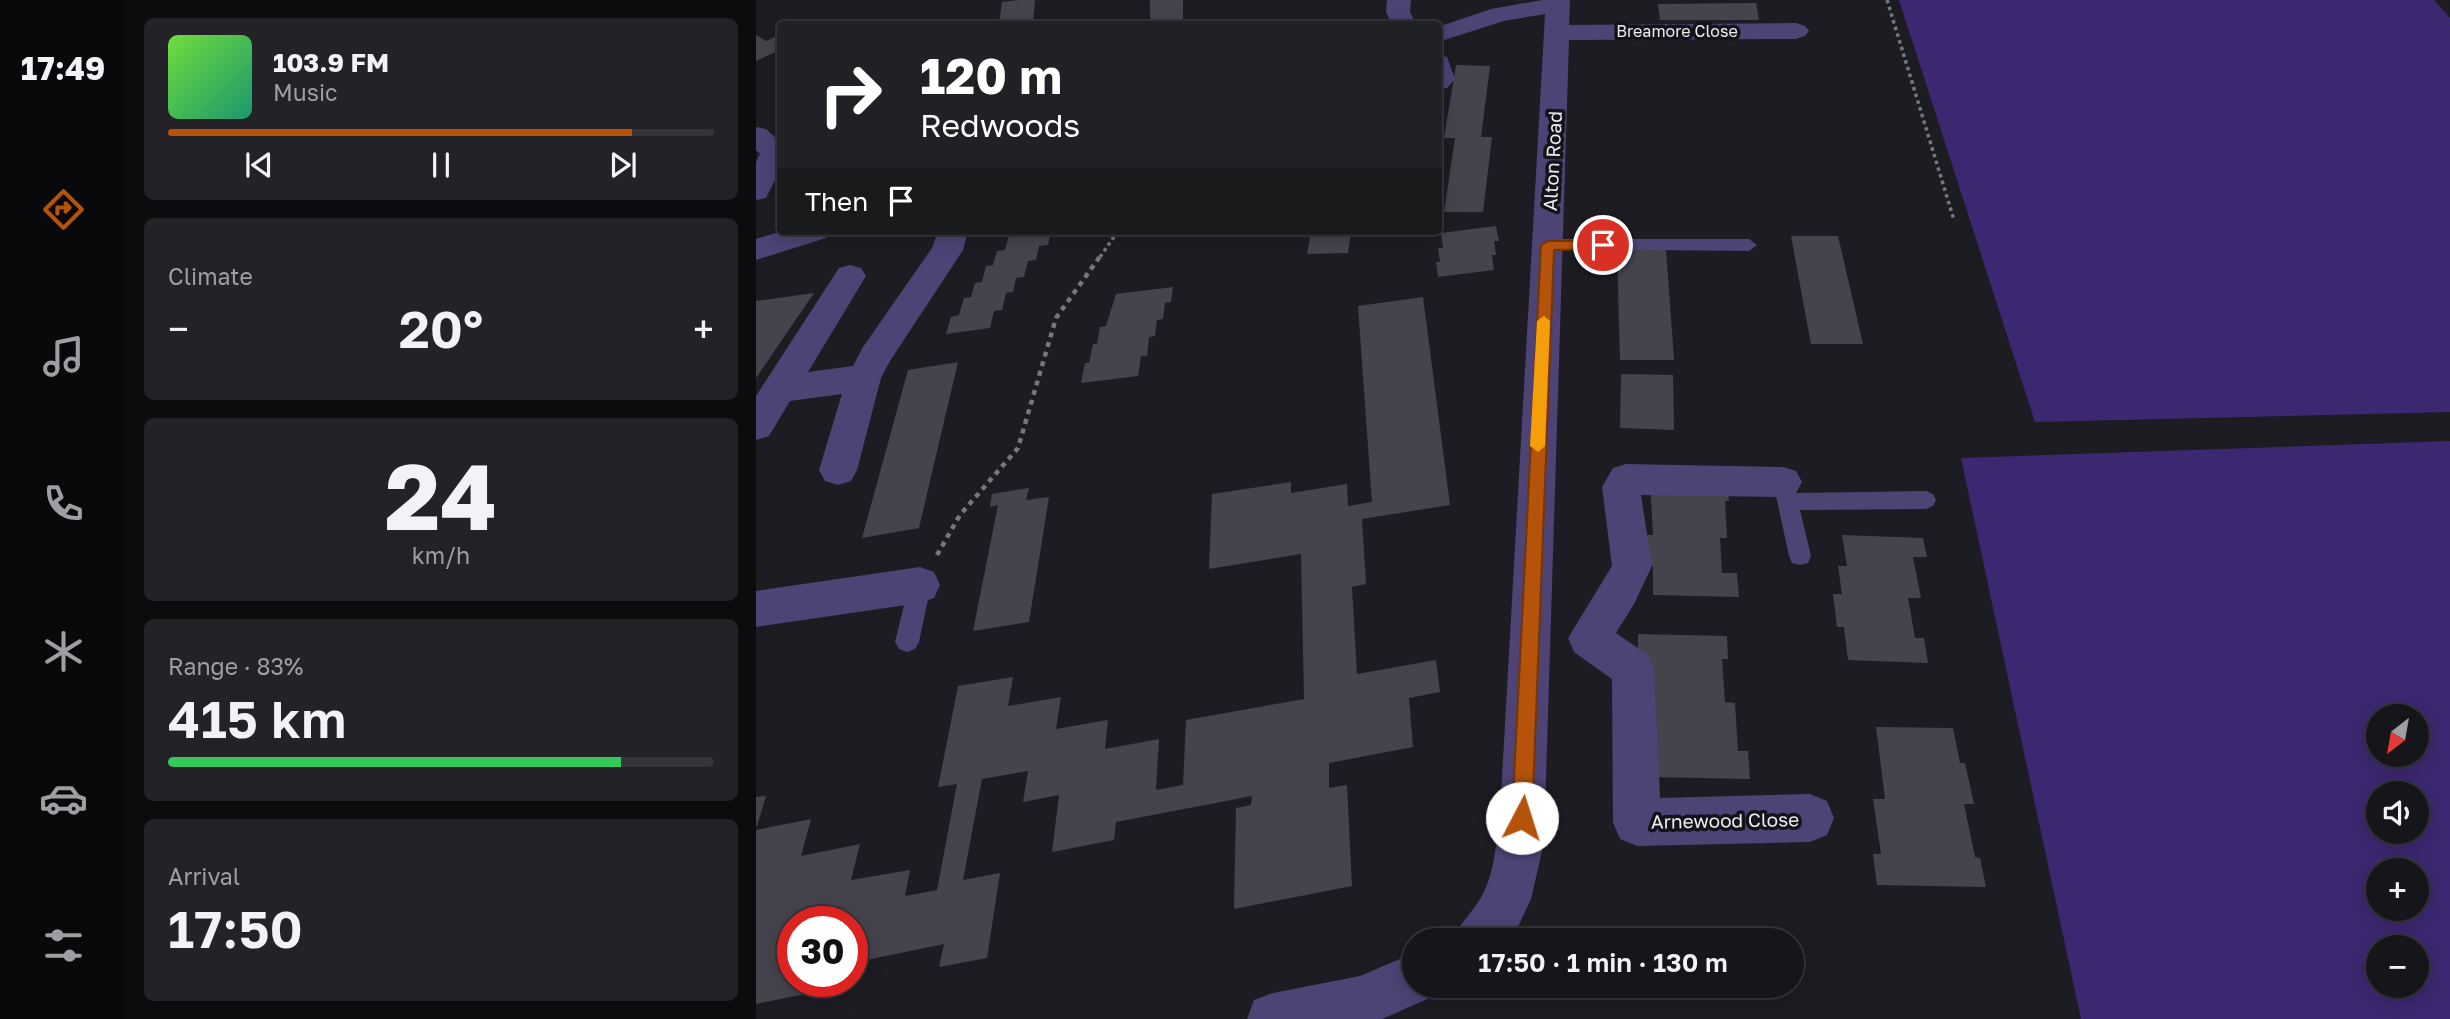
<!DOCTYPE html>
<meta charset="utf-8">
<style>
:root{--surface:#16151a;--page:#232227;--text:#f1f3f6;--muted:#9e9fa2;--line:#353439;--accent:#b45309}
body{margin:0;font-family:"Golos Text",sans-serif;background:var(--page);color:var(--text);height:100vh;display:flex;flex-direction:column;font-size:26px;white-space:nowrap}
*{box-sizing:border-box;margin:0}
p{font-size:23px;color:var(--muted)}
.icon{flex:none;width:38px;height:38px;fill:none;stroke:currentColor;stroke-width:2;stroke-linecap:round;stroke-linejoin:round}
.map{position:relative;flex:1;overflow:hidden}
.details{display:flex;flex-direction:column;gap:18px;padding:18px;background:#0c0c0e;width:630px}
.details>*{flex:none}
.guide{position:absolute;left:21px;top:21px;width:665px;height:214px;border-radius:7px;box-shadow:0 4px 18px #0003,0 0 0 2px var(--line);background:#202124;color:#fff;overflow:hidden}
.needle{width:46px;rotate:211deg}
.controls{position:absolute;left:1610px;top:704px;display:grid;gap:14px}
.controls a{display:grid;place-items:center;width:63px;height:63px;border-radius:50%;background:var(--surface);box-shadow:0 4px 18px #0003,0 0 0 2px var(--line);font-size:35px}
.speed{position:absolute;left:21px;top:906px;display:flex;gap:14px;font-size:35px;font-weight:700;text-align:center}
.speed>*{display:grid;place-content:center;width:91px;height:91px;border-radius:50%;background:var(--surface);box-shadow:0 4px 18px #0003,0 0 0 2px var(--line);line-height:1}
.speed .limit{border:10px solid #d22;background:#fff;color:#111}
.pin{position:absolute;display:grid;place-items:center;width:60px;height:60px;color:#fff;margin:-30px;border:4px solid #fff;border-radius:50%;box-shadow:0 2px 7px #0007}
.me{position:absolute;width:77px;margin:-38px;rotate:5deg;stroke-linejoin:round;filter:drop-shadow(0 0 5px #0008)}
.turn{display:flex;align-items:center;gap:24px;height:147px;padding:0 28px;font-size:32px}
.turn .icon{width:91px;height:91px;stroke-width:2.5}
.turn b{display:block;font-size:49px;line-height:60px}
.then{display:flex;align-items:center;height:66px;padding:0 28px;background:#0003;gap:14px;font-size:26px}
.big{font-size:52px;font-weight:600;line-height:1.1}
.details .card{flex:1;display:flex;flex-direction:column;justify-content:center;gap:10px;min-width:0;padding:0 24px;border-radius:10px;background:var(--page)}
.details .dial{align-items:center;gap:0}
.dial b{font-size:91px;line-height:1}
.song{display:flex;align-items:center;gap:21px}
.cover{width:84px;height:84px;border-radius:10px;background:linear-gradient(135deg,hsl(100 70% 55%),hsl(160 70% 35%))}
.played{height:7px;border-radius:4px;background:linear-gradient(90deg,var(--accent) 85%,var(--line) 85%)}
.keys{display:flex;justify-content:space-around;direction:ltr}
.heat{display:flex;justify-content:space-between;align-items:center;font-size:38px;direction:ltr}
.charge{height:10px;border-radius:5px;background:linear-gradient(90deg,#34c759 83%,var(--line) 0)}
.trip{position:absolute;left:646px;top:928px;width:402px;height:70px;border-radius:35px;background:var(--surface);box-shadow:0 4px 18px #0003,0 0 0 2px var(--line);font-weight:600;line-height:70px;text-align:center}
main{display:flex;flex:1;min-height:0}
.dock{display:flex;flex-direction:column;width:126px;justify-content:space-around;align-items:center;background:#09080a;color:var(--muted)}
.dock .icon{width:49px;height:49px}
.dock .on{color:var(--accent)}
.dock b{font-size:32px;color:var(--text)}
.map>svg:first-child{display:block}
.green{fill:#3c2870;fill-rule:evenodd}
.building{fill:#45434c}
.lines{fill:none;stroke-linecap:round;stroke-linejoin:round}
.path-far1{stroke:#77777d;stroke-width:3.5;stroke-dasharray:3.5 3.5;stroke-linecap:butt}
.path{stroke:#77777d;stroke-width:4.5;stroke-dasharray:5 5;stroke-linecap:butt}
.lane{fill:#4d4375;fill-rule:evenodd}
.street{fill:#4d4375;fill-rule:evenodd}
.route{fill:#b45309;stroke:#753606;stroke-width:2}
.slow{fill:#f59e0b}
.labels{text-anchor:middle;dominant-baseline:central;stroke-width:7;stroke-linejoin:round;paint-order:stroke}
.far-street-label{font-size:16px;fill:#ebebf0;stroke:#14131a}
.street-label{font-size:19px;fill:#ebebf0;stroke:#14131a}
</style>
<main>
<nav class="dock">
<b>17:49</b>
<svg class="icon on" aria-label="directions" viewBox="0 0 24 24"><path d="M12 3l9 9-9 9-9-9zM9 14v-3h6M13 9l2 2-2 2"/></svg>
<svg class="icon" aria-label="music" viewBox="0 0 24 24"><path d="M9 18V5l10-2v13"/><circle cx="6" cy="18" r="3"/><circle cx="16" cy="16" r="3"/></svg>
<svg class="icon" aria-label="phone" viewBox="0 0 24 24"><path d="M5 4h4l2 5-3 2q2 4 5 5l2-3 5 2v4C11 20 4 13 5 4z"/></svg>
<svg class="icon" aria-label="climate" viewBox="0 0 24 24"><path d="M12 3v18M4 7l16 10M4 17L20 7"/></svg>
<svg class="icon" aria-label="car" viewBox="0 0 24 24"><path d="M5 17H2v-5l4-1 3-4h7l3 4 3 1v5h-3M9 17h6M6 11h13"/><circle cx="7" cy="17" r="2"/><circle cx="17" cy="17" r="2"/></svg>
<svg class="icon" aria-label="filters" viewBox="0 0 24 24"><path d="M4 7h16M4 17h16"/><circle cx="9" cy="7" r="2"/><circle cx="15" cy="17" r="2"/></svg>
</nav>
<section class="details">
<div class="card">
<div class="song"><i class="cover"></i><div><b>103.9 FM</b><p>Music</p></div></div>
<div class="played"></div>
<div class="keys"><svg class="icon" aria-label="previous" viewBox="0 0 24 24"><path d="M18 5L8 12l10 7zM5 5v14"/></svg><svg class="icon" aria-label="pause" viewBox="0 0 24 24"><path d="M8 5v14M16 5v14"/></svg><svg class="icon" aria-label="next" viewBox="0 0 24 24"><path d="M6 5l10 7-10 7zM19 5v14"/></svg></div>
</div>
<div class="card"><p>Climate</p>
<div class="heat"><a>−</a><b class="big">20°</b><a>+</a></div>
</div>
<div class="card dial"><b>24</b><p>km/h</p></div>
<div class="card"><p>Range · 83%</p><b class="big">415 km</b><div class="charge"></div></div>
<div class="card"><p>Arrival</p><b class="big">17:50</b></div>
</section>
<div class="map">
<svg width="1694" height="1019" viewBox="0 0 1694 1019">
<rect width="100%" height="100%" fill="#1d1c23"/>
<g class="green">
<polygon points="1143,0 1678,0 1694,18 1694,412 1279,422"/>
<path d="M1694,441V1019H1325L1205,458ZM1622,716H1661V754H1622ZM1622,793H1661V831H1622ZM1622,870H1661V908H1622ZM1622,947H1661V985H1622Z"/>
</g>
<g class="building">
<polygon points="263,0 279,0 277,24 243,24 246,2"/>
<rect x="394" y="0" width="33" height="24"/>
<polygon points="1000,3 1003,20 904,20 902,4"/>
<polygon points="0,35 10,41 21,36 24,38 24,50 0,61"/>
<polygon points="700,65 734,66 725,137 736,137 727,212 688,212 699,138 688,138"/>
<polygon points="740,226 743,241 738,241 740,255 736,255 738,270 682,277 680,262 684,262 682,248 687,248 685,233"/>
<polygon points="254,231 295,231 292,245 283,246 280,260 272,261 268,277 260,278 257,292 250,293 246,310 238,311 234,328 190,334 195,317 203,315 208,298 215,297 219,283 226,282 230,266 237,265 241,251 249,250"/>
<polygon points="555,231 595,231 592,253 551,254"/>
<polygon points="1035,236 1082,236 1107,344 1055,344"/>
<polygon points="910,249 918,360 864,360 861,250"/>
<polygon points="417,287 415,302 409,303 407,319 401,320 399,336 393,337 391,356 385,356 382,376 325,383 329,363 333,363 337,344 341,344 344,327 350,326 360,294"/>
<polygon points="58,293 0,378 0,301"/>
<polygon points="667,297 694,505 606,519 610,584 596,587 601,674 680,660 684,692 653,698 657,747 573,763 573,788 591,785 596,886 478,909 480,808 495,805 496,796 360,822 358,840 296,852 303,795 267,802 272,771 226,779 207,880 244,873 231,958 183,967 188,944 96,963 96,922 37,922 37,982 89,982 88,986 0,1004 0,830 55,819 45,856 104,844 95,880 154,870 149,896 181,890 201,784 182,787 202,686 257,677 252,706 305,697 300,729 352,720 349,749 403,739 400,790 427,785 430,720 548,699 545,554 453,569 456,494 535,482 535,493 591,484 592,506 616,502 602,306"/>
<polygon points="202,362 163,528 106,538 152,370"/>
<polygon points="865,374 917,375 918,430 864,428"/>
<polygon points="894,481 971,482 973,501 969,501 971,538 964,538 966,573 981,573 983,597 897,595 897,566 891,566 890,535 897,535"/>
<polygon points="273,488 270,500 293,497 273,622 217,631 242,505 234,507 236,494"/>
<polygon points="1086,535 1167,538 1171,557 1157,557 1165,598 1152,598 1159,638 1168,638 1172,663 1092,660 1088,627 1081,627 1077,594 1086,594 1082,566 1091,566"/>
<polygon points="882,634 971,636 972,659 966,659 969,702 979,703 982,751 992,751 994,779 895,777 882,658"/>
<polygon points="1120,727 1197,728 1204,763 1209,763 1218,804 1208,804 1219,857 1224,858 1230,887 1121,885 1117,854 1125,854 1117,799 1129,799"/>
<polygon points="10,796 1,826 0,826 0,797"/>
</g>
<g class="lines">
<g class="path-far1">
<polyline points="1131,0 1198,220"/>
<polyline points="344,257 362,231"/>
</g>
<polyline class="path" points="181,555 204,515 262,448 300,318 345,255"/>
<g class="lane">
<polygon points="792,239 993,239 1001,245 993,251 786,249 784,245"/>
<polygon points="1029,483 1036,485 1040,493 1170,491 1177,494 1180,500 1177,506 1170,509 1044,510 1055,556 1052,563 1044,565 1036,563 1033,556 1019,491 1022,485"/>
<polygon points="164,575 172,578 175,585 163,642 159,649 151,652 143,649 139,642 153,585 156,578"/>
</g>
<g class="street">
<polygon points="631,0 655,0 654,12 660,24 636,24 630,12"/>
<path d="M786,0H814L813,25L1040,23L1049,26L1053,31L1049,36L1040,39L813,40L788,843L775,899L756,940H697C703,924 712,917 721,904C739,878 740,843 744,813L789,14L748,21L682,42V27L735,9Z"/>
<polygon points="682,54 691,57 699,79 691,88 682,90"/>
<polygon points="0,127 10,129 24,142 24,170 10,198 0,200 0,162 4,154 0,150"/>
<polygon points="26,231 74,231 70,238 0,260 0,239"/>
<polygon points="182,231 212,231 207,250 134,361 125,378 101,470 95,481 82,485 69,481 63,470 86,394 34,401 13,436 0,440 0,396 83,268 94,265 105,268 110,276 52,372 97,366 107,347 176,248"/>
<polygon points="870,464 1027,467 1040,471 1046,482 1040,493 1027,497 885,495 896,566 878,604 860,633 892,655 898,669 904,798 1054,794 1071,801 1078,818 1071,835 1054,842 881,846 864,839 857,822 856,679 818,652 812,638 856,566 846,487 857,468"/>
<polygon points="164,567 178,572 184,585 178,598 164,603 0,627 0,591"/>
<polygon points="658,953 658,985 681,985 676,997 626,1019 491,1019 498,1000 517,993 604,976"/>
</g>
</g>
<polygon class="route" points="792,241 847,241 854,245 847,249 798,250 776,818 773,825 766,828 759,825 756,818 785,245"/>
<polygon class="slow" points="788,316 794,321 789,446 782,452 774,446 781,321"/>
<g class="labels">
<g class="far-street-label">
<text x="921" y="31">Breamore Close</text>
</g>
<g class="street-label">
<text transform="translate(796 161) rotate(-87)">Alton Road</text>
<text transform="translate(969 820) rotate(-1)">Arnewood Close</text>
</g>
</g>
</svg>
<div class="controls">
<a><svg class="needle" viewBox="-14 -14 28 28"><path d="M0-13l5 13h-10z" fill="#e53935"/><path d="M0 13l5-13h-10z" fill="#9e9fa2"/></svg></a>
<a><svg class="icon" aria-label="sound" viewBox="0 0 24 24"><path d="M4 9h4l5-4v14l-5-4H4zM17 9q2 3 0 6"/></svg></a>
<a>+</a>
<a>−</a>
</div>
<div class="speed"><div class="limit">30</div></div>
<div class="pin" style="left:847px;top:245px;background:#d93025"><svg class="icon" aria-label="arrive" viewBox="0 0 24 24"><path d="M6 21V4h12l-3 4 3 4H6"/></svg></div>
<svg class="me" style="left:766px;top:818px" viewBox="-20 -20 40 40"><circle r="19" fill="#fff"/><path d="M0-13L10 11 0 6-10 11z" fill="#b45309"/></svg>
<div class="trip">17:50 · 1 min · 130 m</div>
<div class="guide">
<div class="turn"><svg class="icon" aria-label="right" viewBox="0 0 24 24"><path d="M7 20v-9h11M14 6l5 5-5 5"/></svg><div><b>120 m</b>Redwoods</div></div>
<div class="then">Then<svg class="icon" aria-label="arrive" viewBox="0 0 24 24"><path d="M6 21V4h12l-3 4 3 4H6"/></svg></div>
</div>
</div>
</main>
